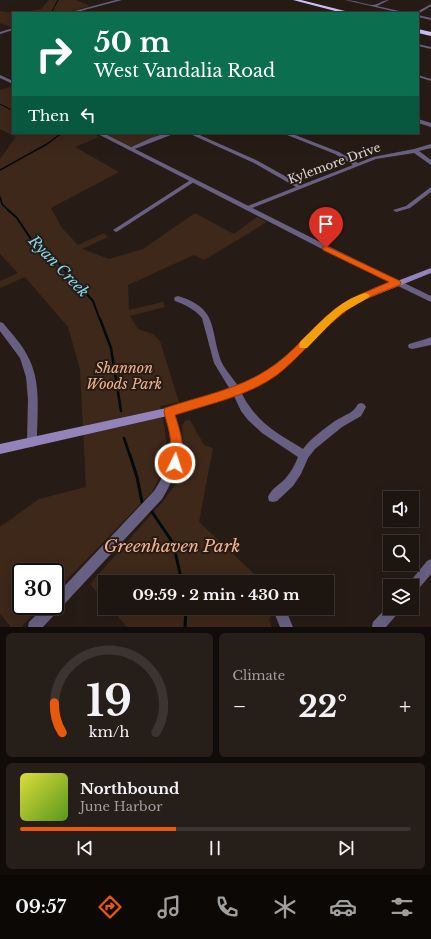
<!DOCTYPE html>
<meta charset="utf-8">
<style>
:root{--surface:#1d1510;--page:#251e19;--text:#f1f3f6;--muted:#a09f9f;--line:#3b3430;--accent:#ea580c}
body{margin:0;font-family:"Libre Baskerville",serif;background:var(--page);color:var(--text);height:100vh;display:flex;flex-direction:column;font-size:15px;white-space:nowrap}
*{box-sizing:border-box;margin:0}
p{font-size:13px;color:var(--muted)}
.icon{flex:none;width:22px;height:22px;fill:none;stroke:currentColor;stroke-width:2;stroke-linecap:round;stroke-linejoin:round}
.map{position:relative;height:627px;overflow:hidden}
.panel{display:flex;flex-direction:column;gap:6px;padding:6px;background:#100c09;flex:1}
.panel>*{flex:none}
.hud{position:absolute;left:12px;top:12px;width:407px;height:122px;border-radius:0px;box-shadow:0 4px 16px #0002,0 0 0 1px var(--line);background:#0b6e4f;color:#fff;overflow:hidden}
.buttons{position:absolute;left:383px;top:491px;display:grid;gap:8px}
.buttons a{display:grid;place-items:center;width:36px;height:36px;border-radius:0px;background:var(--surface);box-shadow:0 4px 16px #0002,0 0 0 1px var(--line);font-size:20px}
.speed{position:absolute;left:12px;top:563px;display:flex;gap:8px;font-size:20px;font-weight:700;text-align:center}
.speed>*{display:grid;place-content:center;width:52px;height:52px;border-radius:50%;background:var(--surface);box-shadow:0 4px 16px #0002,0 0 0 1px var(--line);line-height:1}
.speed .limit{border:2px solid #111;border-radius:6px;background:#fff;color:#111}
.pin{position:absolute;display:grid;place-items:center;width:34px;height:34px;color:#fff;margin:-41px -17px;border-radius:50% 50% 50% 0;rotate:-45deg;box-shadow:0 0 4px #0007}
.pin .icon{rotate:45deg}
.me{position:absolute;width:44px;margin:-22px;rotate:4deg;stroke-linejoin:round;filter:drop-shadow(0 0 3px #0008)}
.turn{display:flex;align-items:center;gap:14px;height:84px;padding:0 16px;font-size:18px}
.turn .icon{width:52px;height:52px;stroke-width:2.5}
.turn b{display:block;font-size:28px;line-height:34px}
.then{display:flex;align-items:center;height:38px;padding:0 16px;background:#0003;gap:8px;font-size:15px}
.big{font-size:30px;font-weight:700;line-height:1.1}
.panel .tile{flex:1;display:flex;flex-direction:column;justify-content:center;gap:6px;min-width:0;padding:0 14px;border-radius:6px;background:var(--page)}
.panel .dial{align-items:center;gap:0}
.dial svg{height:104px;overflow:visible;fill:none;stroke:var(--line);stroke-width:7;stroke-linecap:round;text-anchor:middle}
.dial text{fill:var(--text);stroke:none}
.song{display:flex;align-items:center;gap:12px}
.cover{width:48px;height:48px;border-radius:6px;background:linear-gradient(135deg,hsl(60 70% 55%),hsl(90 70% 35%))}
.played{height:4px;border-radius:2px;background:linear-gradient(90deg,var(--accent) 40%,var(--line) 40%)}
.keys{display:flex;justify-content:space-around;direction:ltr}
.heat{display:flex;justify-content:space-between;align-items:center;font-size:22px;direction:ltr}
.panel .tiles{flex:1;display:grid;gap:6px;grid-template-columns:1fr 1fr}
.tile:last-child{grid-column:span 2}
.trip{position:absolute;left:98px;top:575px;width:236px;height:40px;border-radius:0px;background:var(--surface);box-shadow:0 4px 16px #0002,0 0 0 1px var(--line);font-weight:700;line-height:40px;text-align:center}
.menu{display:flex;height:64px;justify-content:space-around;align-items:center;background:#0c0806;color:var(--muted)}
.menu .icon{width:28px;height:28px}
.menu .current{color:var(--accent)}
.menu b{font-size:18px;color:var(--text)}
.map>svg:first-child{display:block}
.green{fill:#3d281a}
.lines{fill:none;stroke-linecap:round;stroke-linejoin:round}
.stream-far4{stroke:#000b0e;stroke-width:1}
.stream-far3{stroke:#000b0e;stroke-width:1.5}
.stream-far2{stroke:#000b0e;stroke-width:2}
.stream-far1{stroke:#000b0e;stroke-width:2.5}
.stream{stroke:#000b0e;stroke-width:3}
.minor{fill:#686082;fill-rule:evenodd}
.tertiary{fill:#686082;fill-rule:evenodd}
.secondary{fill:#9284bb;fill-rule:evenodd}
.motorway{fill:#cec2f6;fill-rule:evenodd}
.route{fill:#ea580c;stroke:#983908}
.slow{fill:#f59e0b}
.labels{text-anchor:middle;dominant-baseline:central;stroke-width:4;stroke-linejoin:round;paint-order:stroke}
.far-street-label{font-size:12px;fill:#e0d8d4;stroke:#271c15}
.park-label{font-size:14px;font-style:italic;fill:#f4b48d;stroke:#271c15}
.water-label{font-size:15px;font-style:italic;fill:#7fd7ed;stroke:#271c15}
.near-park-label{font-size:17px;font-style:italic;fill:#f4b48d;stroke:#271c15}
</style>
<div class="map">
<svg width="431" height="627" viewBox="0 0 431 627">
<rect width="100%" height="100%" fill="#271c15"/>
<g class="green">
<polygon points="49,0 76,0 90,6 63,13 17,13 41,9"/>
<polygon points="0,11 13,13 13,28 0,23"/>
<path d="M12,86L13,133H92L99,137L75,147L119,172L51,208L62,228L78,245L104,233L108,237L82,249L109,259L143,249L195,213L234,234L257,217L267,222L204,260L194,255L128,285L129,310L163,302L165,307L130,316L138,329L153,334L160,341L179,402L160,406C168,442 171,458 152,492L55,592V572H21V606H42L21,627H11L0,614V527L39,499L86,487L80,369L68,327L25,277L0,288V281L18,273L0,254V159L16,137L0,129V90Z"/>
<polygon points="103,133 169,133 129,147"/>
<polygon points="190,420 204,445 213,448 199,522 263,582 105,582 105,601 90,584 164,500 177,482 182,464 184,449 182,425 185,421"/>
<polygon points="111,608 277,608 269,619 272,627 127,627"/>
</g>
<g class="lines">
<g class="stream-far4">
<polyline points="51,13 58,0"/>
<polyline points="0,104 13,111"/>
</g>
<g class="stream-far3">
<polyline points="0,170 47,144 62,133"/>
<polyline points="0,197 2,204 9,211"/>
</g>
<polyline class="stream-far2" points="8,210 17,218 31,239 45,248 93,301 100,320"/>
<g class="stream-far1">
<polyline points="100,319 111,348 121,411"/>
<polyline points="124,438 130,456"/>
</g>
<g class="stream">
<polyline points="130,455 137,477 142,502"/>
<polyline points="152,512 173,543 182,582"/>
<polyline points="185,627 186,608"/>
</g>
<g class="minor">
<path d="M345,0C355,0 363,4 372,5C378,5 383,0 389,0L377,6L408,13H401Z"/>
<polygon points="431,4 431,6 418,14 415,13"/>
<polygon points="418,15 431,18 431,20 418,17"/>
<polygon points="418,44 431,47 431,49 418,46"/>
<polygon points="418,75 431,79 431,81 418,77"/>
<polygon points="418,119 431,123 431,127 418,123"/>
<polygon points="167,133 176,133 132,150 127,149 151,138"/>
<polygon points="188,133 195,133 258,161 301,185 353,165 335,154 282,133 290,133 339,152 358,163 373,157 414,149 431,144 431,148 419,151 431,160 431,165 414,153 376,159 247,210 244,208 245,207 296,187 254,163"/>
<polygon points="192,179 195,181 194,182 118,231 116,232 113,230"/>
<polygon points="431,187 431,192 410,208 396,212 393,210 406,206"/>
<path d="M178,296C220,309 209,330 222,363C226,371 233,378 238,386C242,393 245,401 250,407C263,426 283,437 303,449C311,438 324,429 335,421C344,415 353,414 358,404L361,403L364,404L366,407L361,416L342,427L315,449L308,458L301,474L293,486L277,501L273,502L269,501L268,497C271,489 279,485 285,479C291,472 295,465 298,457L262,433L248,420L241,411L234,396L214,363L202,318C194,309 186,305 175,301L174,299L175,297Z"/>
<path d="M0,322L3,323C11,333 21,343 27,355C42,381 37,413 37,442L36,445L32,447L28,445L27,442L28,399L26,377L20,358L0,331Z"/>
<polygon points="431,337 431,345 412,349 409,348 408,346 409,344 426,339"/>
<path d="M169,408L172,409C189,443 180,469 162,499L43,627H28L29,622L45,606H55V596L154,491C174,460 174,447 164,412L166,409Z"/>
<polygon points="431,559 431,574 416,592 412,594 412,586 407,586 408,584 427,561"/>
<polygon points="390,604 390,608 401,608 399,612 386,627 372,627 373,622"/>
<polygon points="275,608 285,608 293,627 280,627 274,612"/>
</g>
<g class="tertiary">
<polygon points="116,0 122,0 73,13 67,13"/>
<polygon points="13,28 13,30 0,34 0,32"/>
<polygon points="0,75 13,81 13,84 0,78"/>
<polygon points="96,133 103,133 328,246 431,296 431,302 324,250"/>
</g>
<polygon class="secondary" points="431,268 431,273 359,302 340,314 298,356 276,375 257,387 185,412 0,454 0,444 185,404 251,381 270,369 292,352 334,310 353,298"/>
<g class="motorway">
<polygon points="293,0 301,0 353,13 343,13"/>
<polygon points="418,29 431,32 431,36 418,33"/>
</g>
</g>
<path class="route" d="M326,246L400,281L401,283L400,285C380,293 358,300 341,315C318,333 300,357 277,375C248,396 209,404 175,415C180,431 187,450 179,467L175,468L171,467C168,460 171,454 171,447C171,435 167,423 164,412L165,408C200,396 236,390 267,370C293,354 311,328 335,309C352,297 370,290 389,282L323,250V247Z"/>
<path class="slow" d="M365,293L368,294L370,296C366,300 347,309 341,314C329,324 318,337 307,348H300L299,345L300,342C319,324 339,300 365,293Z"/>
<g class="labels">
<g class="far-street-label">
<text transform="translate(334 163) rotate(-20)">Kylemore Drive</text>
</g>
<g class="park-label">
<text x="124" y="368">Shannon<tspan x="124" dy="16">Woods Park</tspan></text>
</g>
<g class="water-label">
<text transform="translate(59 266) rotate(46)">Ryan Creek</text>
</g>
<g class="near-park-label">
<text x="172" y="546">Greenhaven Park</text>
</g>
</g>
</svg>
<div class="buttons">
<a><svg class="icon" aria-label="sound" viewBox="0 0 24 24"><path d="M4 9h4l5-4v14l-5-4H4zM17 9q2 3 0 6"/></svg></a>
<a><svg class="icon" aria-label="search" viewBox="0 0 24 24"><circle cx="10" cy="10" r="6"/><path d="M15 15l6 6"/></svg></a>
<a><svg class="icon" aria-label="layers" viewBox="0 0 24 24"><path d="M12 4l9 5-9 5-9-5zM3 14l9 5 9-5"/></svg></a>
</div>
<div class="speed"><div class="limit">30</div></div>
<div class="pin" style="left:326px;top:248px;background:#d93025"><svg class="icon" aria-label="arrive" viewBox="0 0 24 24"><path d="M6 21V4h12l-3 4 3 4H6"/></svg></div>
<svg class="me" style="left:175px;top:463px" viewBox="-20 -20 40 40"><circle r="17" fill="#ea580c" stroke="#fff" stroke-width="3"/><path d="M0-11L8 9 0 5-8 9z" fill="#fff"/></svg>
<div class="trip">09:59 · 2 min · 430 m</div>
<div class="hud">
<div class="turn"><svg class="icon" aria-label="right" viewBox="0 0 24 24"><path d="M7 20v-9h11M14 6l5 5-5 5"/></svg><div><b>50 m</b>West Vandalia Road</div></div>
<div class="then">Then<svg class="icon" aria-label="left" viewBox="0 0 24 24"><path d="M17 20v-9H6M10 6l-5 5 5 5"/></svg></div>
</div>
</div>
<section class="panel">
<div class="tiles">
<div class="tile dial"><svg viewBox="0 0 100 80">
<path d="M14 69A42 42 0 1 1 86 69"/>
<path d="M14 69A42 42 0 0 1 8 46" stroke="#ea580c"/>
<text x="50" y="56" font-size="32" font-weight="700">19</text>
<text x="50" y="72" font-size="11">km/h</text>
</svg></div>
<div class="tile"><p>Climate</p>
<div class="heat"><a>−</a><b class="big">22°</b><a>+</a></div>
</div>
<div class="tile">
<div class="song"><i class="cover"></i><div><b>Northbound</b><p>June Harbor</p></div></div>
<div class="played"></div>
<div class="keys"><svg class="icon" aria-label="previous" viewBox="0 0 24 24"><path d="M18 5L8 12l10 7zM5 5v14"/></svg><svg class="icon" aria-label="pause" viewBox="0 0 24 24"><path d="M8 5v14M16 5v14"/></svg><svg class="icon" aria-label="next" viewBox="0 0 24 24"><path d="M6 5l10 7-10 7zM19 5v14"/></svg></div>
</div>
</div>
</section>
<nav class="menu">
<b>09:57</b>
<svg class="icon current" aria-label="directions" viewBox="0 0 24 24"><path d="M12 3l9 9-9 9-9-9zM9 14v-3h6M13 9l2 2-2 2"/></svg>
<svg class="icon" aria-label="music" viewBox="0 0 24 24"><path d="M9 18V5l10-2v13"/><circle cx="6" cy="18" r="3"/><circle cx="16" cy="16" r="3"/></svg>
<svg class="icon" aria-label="phone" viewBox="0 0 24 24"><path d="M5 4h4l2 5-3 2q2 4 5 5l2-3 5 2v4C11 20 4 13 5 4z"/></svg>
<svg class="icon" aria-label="climate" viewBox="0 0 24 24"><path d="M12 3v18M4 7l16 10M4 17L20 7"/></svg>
<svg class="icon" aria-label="car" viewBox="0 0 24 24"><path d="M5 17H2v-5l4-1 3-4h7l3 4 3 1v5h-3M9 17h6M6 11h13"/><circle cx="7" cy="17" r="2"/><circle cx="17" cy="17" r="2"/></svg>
<svg class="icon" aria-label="filters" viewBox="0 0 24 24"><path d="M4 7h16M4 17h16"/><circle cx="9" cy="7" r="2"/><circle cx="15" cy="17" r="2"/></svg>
</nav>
